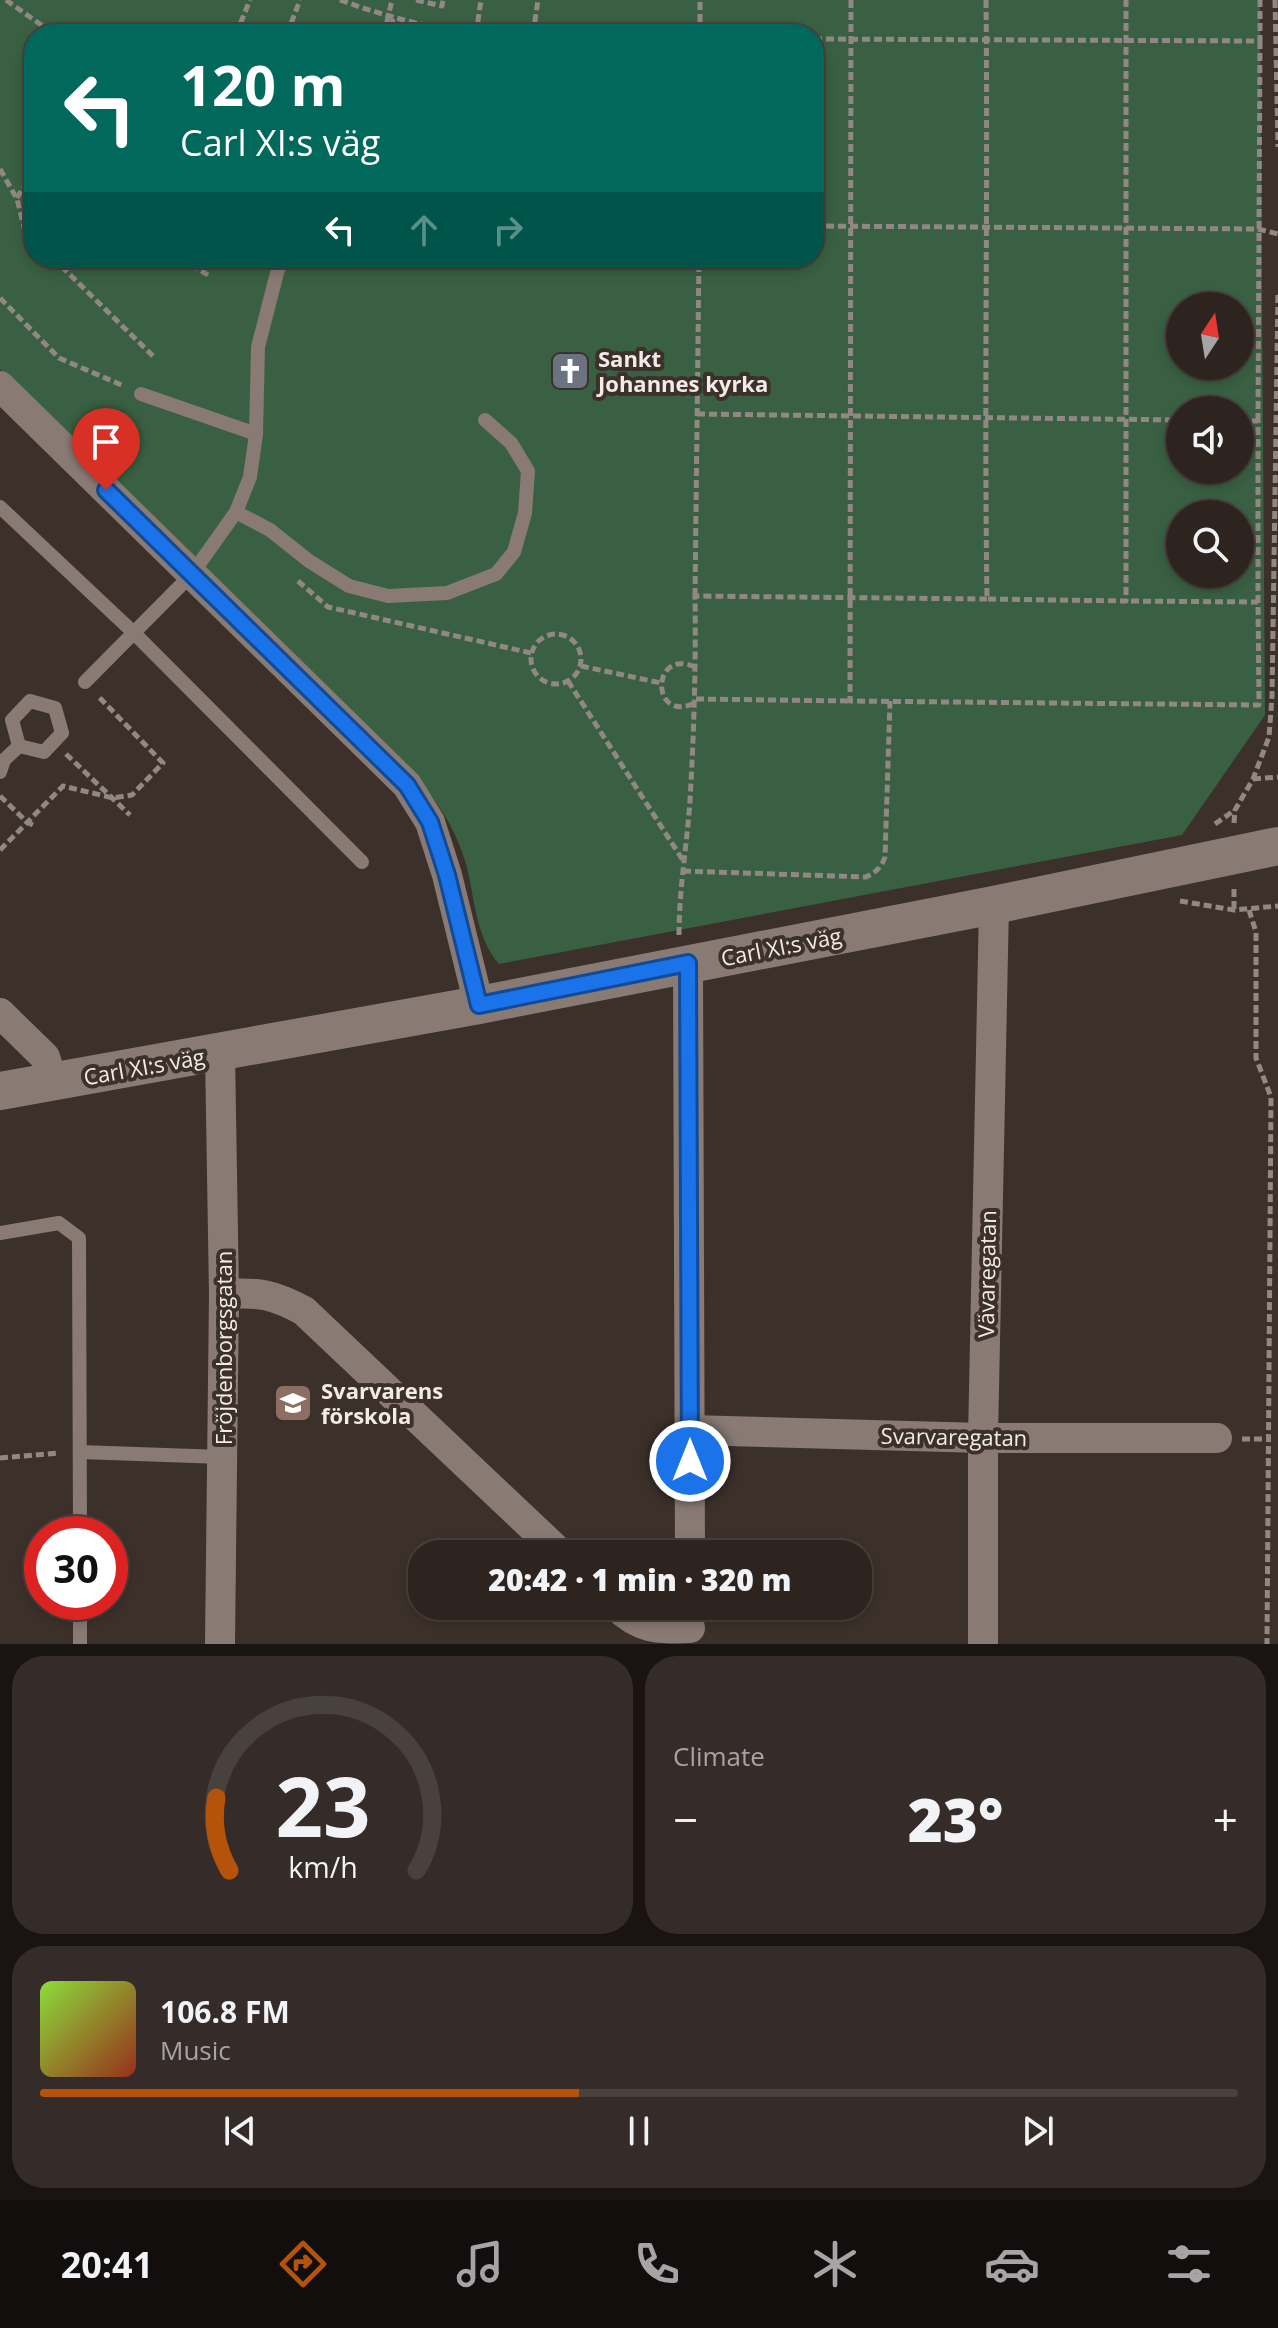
<!DOCTYPE html>
<meta charset="utf-8">
<style>
:root{--surface:#2d2420;--page:#352c29;--text:#f1f3f6;--muted:#a7a4a5;--line:#48413e;--accent:#b45309}
body{margin:0;font-family:"Open Sans",sans-serif;background:var(--page);color:var(--text);height:100vh;display:flex;flex-direction:column;font-size:30px;white-space:nowrap}
*{box-sizing:border-box;margin:0}
p{font-size:26px;color:var(--muted)}
.icon{flex:none;width:44px;height:44px;fill:none;stroke:currentColor;stroke-width:2;stroke-linecap:round;stroke-linejoin:round}
.map{position:relative;height:1644px;overflow:hidden}
.drawer{display:flex;flex-direction:column;gap:12px;padding:12px;background:#191412;flex:1}
.drawer>*{flex:none}
.guide{position:absolute;left:24px;top:24px;width:800px;height:244px;border-radius:32px;box-shadow:0 4px 12px #0003,0 0 0 2px var(--line);background:#00695c;color:#fff;overflow:hidden}
.needle{width:52px;rotate:12deg}
.buttons{position:absolute;left:1166px;top:292px;display:grid;gap:16px}
.buttons a{display:grid;place-items:center;width:88px;height:88px;border-radius:50%;background:var(--surface);box-shadow:0 4px 12px #0003,0 0 0 2px var(--line);font-size:40px}
.speed{position:absolute;left:24px;top:1516px;display:flex;gap:16px;font-size:40px;font-weight:700;text-align:center}
.speed>*{display:grid;place-content:center;width:104px;height:104px;border-radius:50%;background:var(--surface);box-shadow:0 4px 12px #0003,0 0 0 2px var(--line);line-height:1}
.speed .limit{border:12px solid #d22;background:#fff;color:#111}
.pin{position:absolute;display:grid;place-items:center;width:68px;height:68px;color:#fff;margin:-82px -34px;border-radius:50% 50% 50% 0;rotate:-45deg;box-shadow:0 0 8px #0007}
.pin .icon{rotate:45deg}
.me{position:absolute;width:88px;margin:-44px;rotate:0deg;stroke-linejoin:round;filter:drop-shadow(0 0 6px #0008)}
.turn{display:flex;align-items:center;gap:28px;height:168px;padding:0 24px;font-size:36px}
.turn .icon{width:104px;height:104px;stroke-width:2.5}
.turn b{display:block;font-size:56px;line-height:68px}
.lanes{display:flex;align-items:center;height:76px;padding:0 24px;background:#0003;justify-content:center;gap:40px;direction:ltr}
.lanes .off{opacity:.35}
.big{font-size:60px;font-weight:800;line-height:1.1}
.drawer .card{flex:1;display:flex;flex-direction:column;justify-content:center;gap:12px;min-width:0;padding:0 28px;border-radius:32px;background:var(--page)}
.drawer .dial{align-items:center;gap:0}
.dial svg{height:208px;overflow:visible;fill:none;stroke:var(--line);stroke-width:7;stroke-linecap:round;text-anchor:middle}
.dial text{fill:var(--text);stroke:none}
.song{display:flex;align-items:center;gap:24px}
.cover{width:96px;height:96px;border-radius:12px;background:linear-gradient(135deg,hsl(90 70% 55%),hsl(10 70% 35%))}
.played{height:8px;border-radius:4px;background:linear-gradient(90deg,var(--accent) 45%,var(--line) 45%)}
.keys{display:flex;justify-content:space-around;direction:ltr}
.heat{display:flex;justify-content:space-between;align-items:center;font-size:44px;direction:ltr}
.drawer .tiles{flex:1;display:grid;gap:12px;grid-template-columns:1fr 1fr}
.card:last-child{grid-column:span 2}
.trip{position:absolute;left:408px;top:1540px;width:464px;height:80px;border-radius:32px;background:var(--surface);box-shadow:0 4px 12px #0003,0 0 0 2px var(--line);font-weight:800;line-height:80px;text-align:center}
.tabs{display:flex;height:128px;justify-content:space-around;align-items:center;background:#120e0d;color:var(--muted)}
.tabs .icon{width:56px;height:56px}
.tabs .current{color:var(--accent)}
.tabs b{font-size:36px;color:var(--text)}
.map>svg:first-child{display:block}
.green{fill:#396042;fill-rule:evenodd}
.lines{fill:none;stroke-linecap:round;stroke-linejoin:round}
.path{stroke:#928883;stroke-width:5;stroke-dasharray:8 4;stroke-linecap:butt}
.service{stroke:#897a74;stroke-width:14}
.minor{stroke:#897a74;stroke-width:30}
.tertiary{stroke:#897a74;stroke-width:38}
.route-casing{stroke:#114b97;stroke-width:20}
.route{stroke:#1a73e8;stroke-width:14}
.labels{text-anchor:middle;dominant-baseline:central;stroke-width:8;stroke-linejoin:round;paint-order:stroke}
.poi-label{font-size:22px;font-weight:bold;fill:#f3ebe7;stroke:#3c302a;text-anchor:start}
.street-label{font-size:22px;fill:#f3ebe7;stroke:#3c302a}
</style>
<div class="map">
<svg width="1278" height="1644" viewBox="0 0 1278 1644">
<rect width="100%" height="100%" fill="#3c302a"/>
<path class="green" d="M0,0H1260L1265,715L1182,835L499,964C475,936 475,898 466,864C454,822 429,789 399,759L0,369ZM34,34H814V258H34ZM1180,306H1240V366H1180ZM1180,410H1240V470H1180ZM1180,514H1240V574H1180Z"/>
<g class="lines">
<g class="path">
<polyline points="6,0 54,34"/>
<path d="M340,0C388,17 425,27 476,34"/>
<polyline points="416,0 442,6 443,0"/>
<polyline points="851,0 850,701 1259,705 1258,602 1126,601"/>
<path d="M986,0C988,200 984,399 987,599L1126,601V0"/>
<polyline points="1275,0 1278,147"/>
<polyline points="392,19 395,34"/>
<polyline points="236,34 250,0"/>
<polyline points="287,34 300,0"/>
<polyline points="384,34 392,0"/>
<polyline points="476,34 481,0"/>
<polyline points="533,34 538,0"/>
<polyline points="700,34 700,0"/>
<polyline points="814,39 1260,41 1260,0"/>
<polyline points="0,169 17,199 25,231 34,240"/>
<polyline points="17,198 34,170"/>
<polyline points="814,226 1258,229 1278,234"/>
<polyline points="53,258 155,358"/>
<polyline points="181,258 208,275"/>
<polyline points="0,298 59,358 124,386"/>
<polyline points="697,414 1180,420"/>
<polyline points="1240,421 1258,421 1258,602"/>
<polyline points="1258,421 1260,41"/>
<polyline points="298,581 328,607 531,653"/>
<polyline points="695,596 699,258"/>
<circle cx="556" cy="659" r="25"/>
<polyline points="581,666 661,683"/>
<path d="M695,667C651,647 650,724 695,703"/>
<polyline points="568,681 684,862"/>
<polyline points="696,699 850,701"/>
<polyline points="66,754 130,815"/>
<polyline points="1253,779 1278,777"/>
<polyline points="0,796 27,822 35,826"/>
<polyline points="1234,823 1235,810 1253,779 1269,737 1272,697 1278,292"/>
<polyline points="1215,824 1235,810"/>
<polyline points="0,850 63,786 113,798 132,795 163,763 97,695"/>
<path d="M683,871L866,877C876,872 881,868 885,857L890,701"/>
<polyline points="1234,889 1234,910"/>
<polyline points="1180,901 1234,910 1278,906"/>
<polyline points="1249,910 1256,932 1256,1058 1271,1097 1267,1644"/>
<path d="M679,935C679,889 687,845 690,800C694,732 696,664 695,596L987,599"/>
<polyline points="1242,1439 1269,1439"/>
<polyline points="0,1458 59,1453"/>
</g>
<g class="service">
<polyline points="141,394 256,434"/>
<polyline points="0,507 134,633 362,862"/>
<polyline points="236,512 270,530 309,561 349,586 388,596 447,593 496,574 514,552 525,513 528,471 511,443 485,420"/>
<polyline points="85,682 192,574 236,512 250,477 256,434 258,347 278,269 286,258"/>
<polygon points="30,701 55,708 62,733 44,752 19,746 12,720"/>
<polyline points="0,772 4,760 19,746"/>
<polyline points="0,1233 59,1223 79,1238 80,1534"/>
<polyline points="80,1452 222,1457"/>
<polyline points="80,1602 80,1644"/>
</g>
<g class="minor">
<polyline points="0,386 407,785 430,822 447,875 479,1005"/>
<polyline points="688,963 690,1554"/>
<polyline points="0,1013 45,1057 53,1082"/>
<path d="M224,1294C259,1292 273,1294 304,1311L561,1554"/>
<polyline points="690,1430 983,1438 1217,1438"/>
<path d="M616,1606C641,1630 657,1629 690,1628"/>
<polyline points="220,1644 224,1294 220,1053"/>
<polyline points="983,1644 983,1438 994,905"/>
</g>
<polyline class="tertiary" points="0,1091 479,1005 994,905 1278,846"/>
</g>
<g class="lines">
<defs>
<polyline id="route" points="106,490 407,785 430,822 447,875 479,1005 688,963 690,1461"/>
</defs>
<use href="#route" class="route-casing"/>
<use href="#route" class="route"/>
</g>
<defs>
<symbol id="church-square" viewBox="-11 -11 22 22"><rect x="-9" y="-9" width="18" height="18" rx="4" fill="#6b7280" stroke="#3c302a"/><path d="M-1.2-6h2.4v3.5h3.3v2.4h-3.3V6h-2.4V-.1h-3.3v-2.4h3.3Z" fill="#fff"/></symbol>
<symbol id="school-square" viewBox="-11 -11 22 22"><rect x="-9" y="-9" width="18" height="18" rx="4" fill="#8d6e63" stroke="#3c302a"/><path d="M0-5L7-2L0 1L-7-2ZM-4 1L0 2.5L4 1V4Q0 6-4 4Z" fill="#fff"/></symbol>
</defs>
<g fill-rule="evenodd">
<use href="#church-square" x="548" y="349" width="44" height="44"/>
<use href="#school-square" x="271" y="1381" width="44" height="44"/>
</g>
<g class="labels">
<g class="poi-label">
<text x="598" y="358">Sankt<tspan x="598" dy="25">Johannes kyrka</tspan></text>
<text x="321" y="1390">Svarvarens<tspan x="321" dy="25">förskola</tspan></text>
</g>
<g class="street-label">
<text transform="translate(781 946) rotate(-11)">Carl XI:s väg</text>
<text transform="translate(144 1066) rotate(-10)">Carl XI:s väg</text>
<text transform="translate(986 1274) rotate(-89)">Vävaregatan</text>
<text transform="translate(223 1348) rotate(-90)">Fröjdenborgsgatan</text>
<text transform="translate(954 1436) rotate(1)">Svarvaregatan</text>
</g>
</g>
</svg>
<div class="buttons">
<a><svg class="needle" viewBox="-14 -14 28 28"><path d="M0-13l5 13h-10z" fill="#e53935"/><path d="M0 13l5-13h-10z" fill="#a7a4a5"/></svg></a>
<a><svg class="icon" aria-label="sound" viewBox="0 0 24 24"><path d="M4 9h4l5-4v14l-5-4H4zM17 9q2 3 0 6"/></svg></a>
<a><svg class="icon" aria-label="search" viewBox="0 0 24 24"><circle cx="10" cy="10" r="6"/><path d="M15 15l6 6"/></svg></a>
</div>
<div class="speed"><div class="limit">30</div></div>
<div class="pin" style="left:106px;top:490px;background:#d93025"><svg class="icon" aria-label="arrive" viewBox="0 0 24 24"><path d="M6 21V4h12l-3 4 3 4H6"/></svg></div>
<svg class="me" style="left:690px;top:1461px" viewBox="-20 -20 40 40"><circle r="17" fill="#1a73e8" stroke="#fff" stroke-width="3"/><path d="M0-11L8 9 0 5-8 9z" fill="#fff"/></svg>
<div class="trip">20:42 · 1 min · 320 m</div>
<div class="guide">
<div class="turn"><svg class="icon" aria-label="left" viewBox="0 0 24 24"><path d="M17 20v-9H6M10 6l-5 5 5 5"/></svg><div><b>120 m</b>Carl XI:s väg</div></div>
<div class="lanes"><svg class="icon" aria-label="left" viewBox="0 0 24 24"><path d="M17 20v-9H6M10 6l-5 5 5 5"/></svg><svg class="icon off" aria-label="ahead" viewBox="0 0 24 24"><path d="M12 20V5M6 11l6-6 6 6"/></svg><svg class="icon off" aria-label="right" viewBox="0 0 24 24"><path d="M7 20v-9h11M14 6l5 5-5 5"/></svg></div>
</div>
</div>
<section class="drawer">
<div class="tiles">
<div class="card dial"><svg viewBox="0 0 100 80">
<path d="M14 69A42 42 0 1 1 86 69"/>
<path d="M14 69A42 42 0 0 1 9 41" stroke="#b45309"/>
<text x="50" y="56" font-size="32" font-weight="700">23</text>
<text x="50" y="72" font-size="11">km/h</text>
</svg></div>
<div class="card"><p>Climate</p>
<div class="heat"><a>−</a><b class="big">23°</b><a>+</a></div>
</div>
<div class="card">
<div class="song"><i class="cover"></i><div><b>106.8 FM</b><p>Music</p></div></div>
<div class="played"></div>
<div class="keys"><svg class="icon" aria-label="previous" viewBox="0 0 24 24"><path d="M18 5L8 12l10 7zM5 5v14"/></svg><svg class="icon" aria-label="pause" viewBox="0 0 24 24"><path d="M8 5v14M16 5v14"/></svg><svg class="icon" aria-label="next" viewBox="0 0 24 24"><path d="M6 5l10 7-10 7zM19 5v14"/></svg></div>
</div>
</div>
</section>
<nav class="tabs">
<b>20:41</b>
<svg class="icon current" aria-label="directions" viewBox="0 0 24 24"><path d="M12 3l9 9-9 9-9-9zM9 14v-3h6M13 9l2 2-2 2"/></svg>
<svg class="icon" aria-label="music" viewBox="0 0 24 24"><path d="M9 18V5l10-2v13"/><circle cx="6" cy="18" r="3"/><circle cx="16" cy="16" r="3"/></svg>
<svg class="icon" aria-label="phone" viewBox="0 0 24 24"><path d="M5 4h4l2 5-3 2q2 4 5 5l2-3 5 2v4C11 20 4 13 5 4z"/></svg>
<svg class="icon" aria-label="climate" viewBox="0 0 24 24"><path d="M12 3v18M4 7l16 10M4 17L20 7"/></svg>
<svg class="icon" aria-label="car" viewBox="0 0 24 24"><path d="M5 17H2v-5l4-1 3-4h7l3 4 3 1v5h-3M9 17h6M6 11h13"/><circle cx="7" cy="17" r="2"/><circle cx="17" cy="17" r="2"/></svg>
<svg class="icon" aria-label="filters" viewBox="0 0 24 24"><path d="M4 7h16M4 17h16"/><circle cx="9" cy="7" r="2"/><circle cx="15" cy="17" r="2"/></svg>
</nav>
